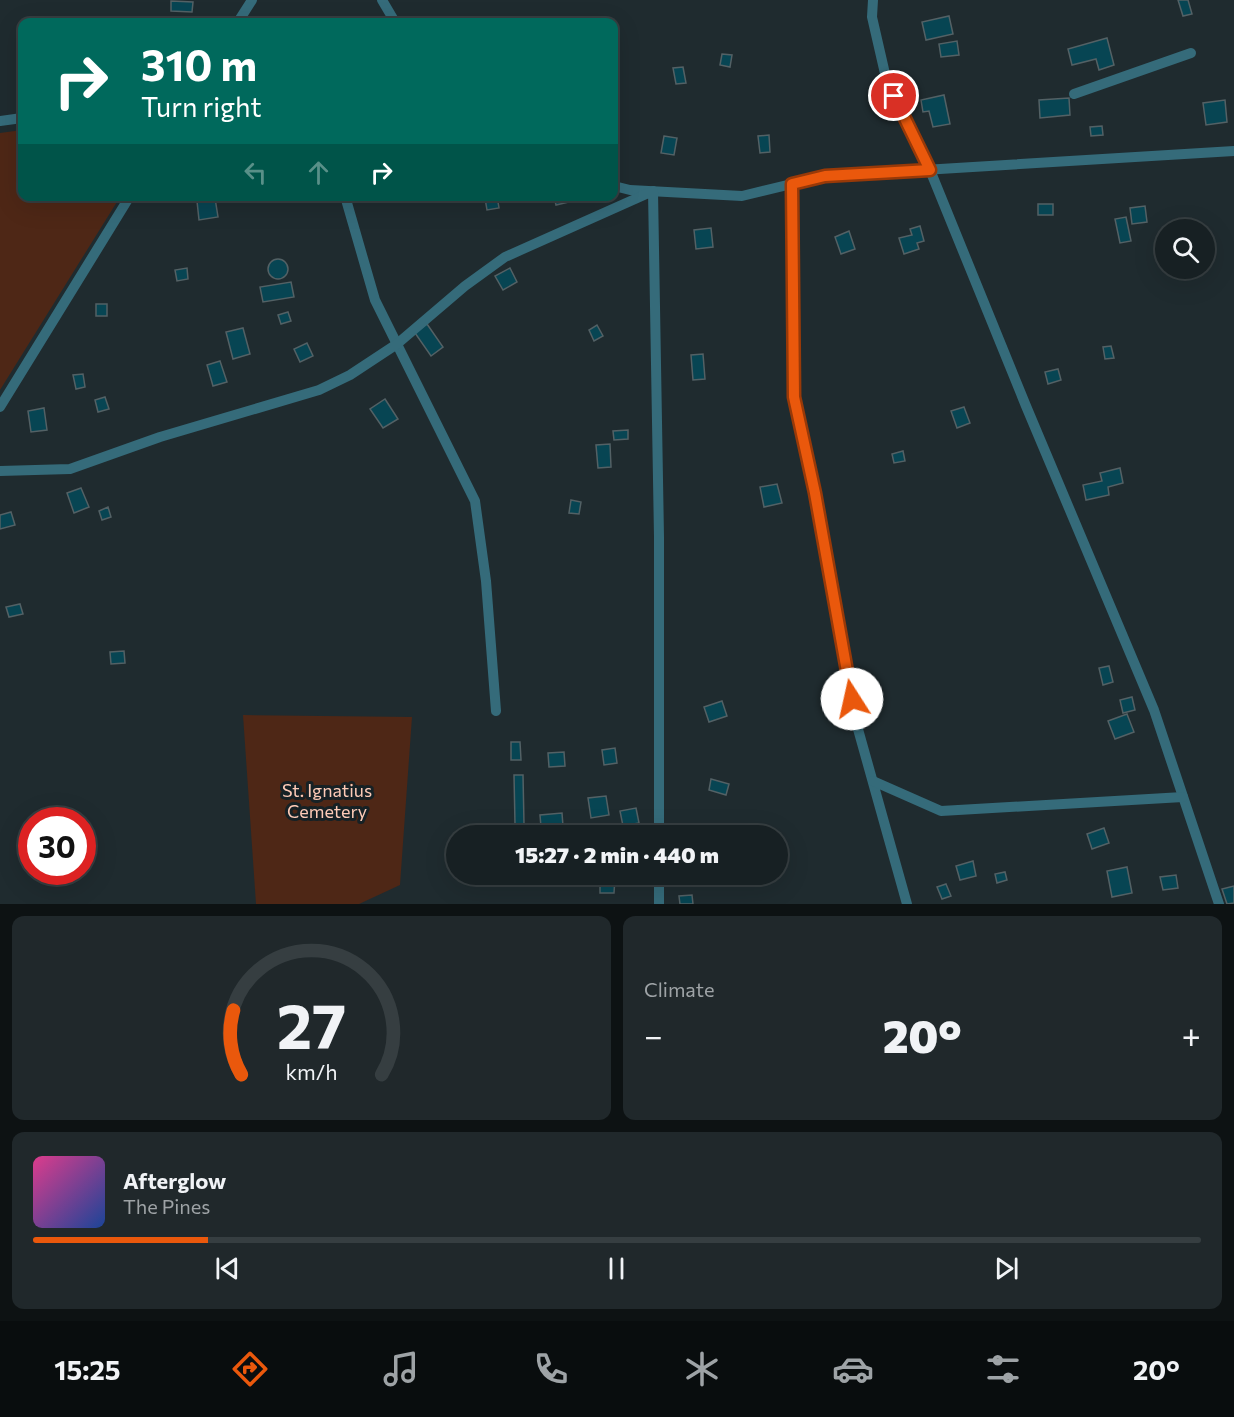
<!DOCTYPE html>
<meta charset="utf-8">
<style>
:root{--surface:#172023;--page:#20282b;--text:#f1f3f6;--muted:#9ea3a6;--line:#363e41;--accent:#ea580c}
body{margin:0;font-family:Commissioner,sans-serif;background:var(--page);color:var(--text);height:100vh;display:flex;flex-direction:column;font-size:22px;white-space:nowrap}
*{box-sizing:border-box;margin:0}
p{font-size:20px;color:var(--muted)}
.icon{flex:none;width:33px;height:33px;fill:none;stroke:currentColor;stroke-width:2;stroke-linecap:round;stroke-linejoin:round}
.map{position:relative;height:904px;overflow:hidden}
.drawer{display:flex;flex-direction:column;gap:12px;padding:12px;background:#0d1213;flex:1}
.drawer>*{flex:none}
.top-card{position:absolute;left:18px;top:18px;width:600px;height:183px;border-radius:12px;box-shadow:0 6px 24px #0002,0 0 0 2px var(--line);background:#00695c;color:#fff;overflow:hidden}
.controls{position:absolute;left:1155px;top:219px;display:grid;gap:12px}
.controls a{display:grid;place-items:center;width:60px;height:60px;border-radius:50%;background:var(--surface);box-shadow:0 6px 24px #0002,0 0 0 2px var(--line);font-size:30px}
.speed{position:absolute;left:18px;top:807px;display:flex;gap:12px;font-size:30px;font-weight:700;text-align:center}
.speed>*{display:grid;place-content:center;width:78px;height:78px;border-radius:50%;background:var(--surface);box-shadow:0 6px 24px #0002,0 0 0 2px var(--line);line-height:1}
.speed .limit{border:9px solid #d22;background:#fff;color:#111}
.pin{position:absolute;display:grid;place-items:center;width:51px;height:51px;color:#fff;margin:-26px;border:3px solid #fff;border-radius:50%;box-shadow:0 2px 6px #0007}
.me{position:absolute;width:66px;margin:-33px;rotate:350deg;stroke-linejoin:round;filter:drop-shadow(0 0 4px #0008)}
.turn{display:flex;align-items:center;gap:21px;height:126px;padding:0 24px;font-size:27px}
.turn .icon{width:78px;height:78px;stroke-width:2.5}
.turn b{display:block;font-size:42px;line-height:51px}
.lanes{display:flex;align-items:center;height:57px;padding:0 24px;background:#0003;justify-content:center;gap:30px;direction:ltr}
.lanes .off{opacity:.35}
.big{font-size:45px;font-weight:800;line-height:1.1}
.drawer .widget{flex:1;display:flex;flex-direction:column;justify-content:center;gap:9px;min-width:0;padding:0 21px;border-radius:12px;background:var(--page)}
.drawer .dial{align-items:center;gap:0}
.dial svg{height:156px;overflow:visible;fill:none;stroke:var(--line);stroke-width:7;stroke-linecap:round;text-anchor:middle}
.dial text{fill:var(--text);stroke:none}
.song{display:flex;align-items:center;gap:18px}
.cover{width:72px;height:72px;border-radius:9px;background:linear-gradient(135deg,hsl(330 70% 55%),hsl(220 70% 35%))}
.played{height:6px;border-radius:3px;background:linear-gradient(90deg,var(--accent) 15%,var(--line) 15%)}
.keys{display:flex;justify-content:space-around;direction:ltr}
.heat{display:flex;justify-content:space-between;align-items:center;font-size:33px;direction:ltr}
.drawer .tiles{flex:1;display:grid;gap:12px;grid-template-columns:1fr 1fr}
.widget:last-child{grid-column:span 2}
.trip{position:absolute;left:446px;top:825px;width:342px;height:60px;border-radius:30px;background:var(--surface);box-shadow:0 6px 24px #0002,0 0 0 2px var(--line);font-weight:800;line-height:60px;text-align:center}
.tabs{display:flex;height:96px;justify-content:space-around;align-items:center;background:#090d0e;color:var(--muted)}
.tabs .icon{width:42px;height:42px}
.tabs .selected{color:var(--accent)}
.tabs b{font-size:27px;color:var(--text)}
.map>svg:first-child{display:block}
.green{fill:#4e2716}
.building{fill:#074553;stroke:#536165;stroke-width:1.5}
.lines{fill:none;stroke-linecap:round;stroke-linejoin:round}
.minor{stroke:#356b7a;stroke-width:10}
.route-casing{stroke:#983908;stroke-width:15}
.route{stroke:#ea580c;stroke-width:10}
.labels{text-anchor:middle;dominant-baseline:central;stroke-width:6;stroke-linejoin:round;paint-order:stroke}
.park-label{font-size:18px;fill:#fecbb7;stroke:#162125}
</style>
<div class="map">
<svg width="1234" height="904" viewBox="0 0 1234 904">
<rect width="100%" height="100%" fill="#1f2b2f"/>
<g class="green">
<polygon points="22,130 22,196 120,197 0,390 0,133"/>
<polygon points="243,715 412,717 400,885 359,904 256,904"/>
</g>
<g class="building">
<polygon points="1178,0 1188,0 1192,14 1183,16"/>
<polygon points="171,1 193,2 192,12 171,11"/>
<polygon points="949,16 953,34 926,40 922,22"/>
<polygon points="1107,38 1114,65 1099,70 1096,59 1072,65 1068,49"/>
<polygon points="957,41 959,55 941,57 939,44"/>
<polygon points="722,54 732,55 730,67 720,65"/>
<polygon points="683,67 686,83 676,84 673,68"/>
<polygon points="944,95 950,124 933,127 929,111 923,112 921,100"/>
<polygon points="1069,98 1070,115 1040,118 1039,100"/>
<polygon points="1225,100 1227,122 1206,125 1203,103"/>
<polygon points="1102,126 1103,135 1091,136 1090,127"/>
<polygon points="769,135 770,152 760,153 758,136"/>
<polygon points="664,136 677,138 674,155 661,153"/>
<polygon points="497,196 499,208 487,210 485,198"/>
<polygon points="554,196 568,196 569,202 556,205"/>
<polygon points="215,198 218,217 199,220 197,201"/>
<rect x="1038" y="204" width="15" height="11"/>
<polygon points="1145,206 1147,222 1132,224 1130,208"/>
<polygon points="1126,217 1131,241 1120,243 1115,219"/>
<polygon points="920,226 924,241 917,243 919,249 904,254 899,238 912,235 910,229"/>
<polygon points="711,228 713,247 696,249 694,230"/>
<polygon points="849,231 855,249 841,254 835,237"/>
<circle cx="278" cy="269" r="10"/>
<polygon points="187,268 188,279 177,281 175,270"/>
<polygon points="510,268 517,282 503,290 495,276"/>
<polygon points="291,282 294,297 263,302 260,287"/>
<rect x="96" y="304" width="11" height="12"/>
<polygon points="288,312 291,321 281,324 278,315"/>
<polygon points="427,324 443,347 431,356 415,333"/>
<polygon points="597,325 603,336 594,341 589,330"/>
<polygon points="243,328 250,354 233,359 226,332"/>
<polygon points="307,343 313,356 300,362 294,349"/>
<polygon points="1111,346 1114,358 1105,359 1103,347"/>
<polygon points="703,354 705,379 693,380 691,355"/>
<polygon points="220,361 227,382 213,386 207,365"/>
<polygon points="1058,369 1061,380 1048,384 1045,372"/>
<polygon points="83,374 85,387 76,389 73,375"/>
<polygon points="105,397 109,409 98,412 95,400"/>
<polygon points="385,399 398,419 383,428 370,409"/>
<polygon points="964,407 970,423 957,428 951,411"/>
<polygon points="44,408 47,430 31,432 28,411"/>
<polygon points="628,430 628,439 614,440 613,431"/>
<polygon points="610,444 611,467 598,468 596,445"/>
<polygon points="903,451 905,461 894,463 892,454"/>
<polygon points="1120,468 1123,483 1108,487 1109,495 1086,500 1083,485 1102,481 1100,473"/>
<polygon points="777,484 782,503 764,507 760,487"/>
<polygon points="81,488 89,507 74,513 67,493"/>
<polygon points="571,500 581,502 579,514 569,513"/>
<polygon points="108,507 111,517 102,520 99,511"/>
<polygon points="11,512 15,525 0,529 0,515"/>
<polygon points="20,604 23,614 9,617 6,607"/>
<polygon points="124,651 125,663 111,664 110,652"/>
<polygon points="1109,666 1113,682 1103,685 1099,668"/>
<polygon points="1132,697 1135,710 1123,713 1120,700"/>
<polygon points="722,701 727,716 709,722 704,707"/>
<polygon points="1127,714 1134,732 1115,739 1108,721"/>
<polygon points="511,742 520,742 521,760 511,760"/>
<polygon points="615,748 617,763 604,765 602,750"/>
<polygon points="564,752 565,766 549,767 548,753"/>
<polygon points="514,775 523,775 524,824 515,824"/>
<polygon points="711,779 729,784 726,795 709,790"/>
<polygon points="606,796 609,815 591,818 588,798"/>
<polygon points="636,808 639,823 623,826 620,811"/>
<polygon points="562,813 563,826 541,827 540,815"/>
<polygon points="1104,828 1109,843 1092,849 1087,834"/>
<polygon points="973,861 976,876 960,880 956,866"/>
<polygon points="1127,867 1132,893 1112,897 1107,871"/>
<polygon points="1005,872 1007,880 997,883 995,874"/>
<polygon points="1176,875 1178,888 1163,890 1160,877"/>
<polygon points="600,878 615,878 614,893 600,893"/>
<polygon points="946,884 951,896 942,899 937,887"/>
<polygon points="1234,886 1234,903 1227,904 1222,889"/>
<polygon points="692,895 693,904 680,904 679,896"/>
</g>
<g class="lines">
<g class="minor">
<polyline points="382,0 395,22"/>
<polyline points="873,0 872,17 886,78 930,170 1026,406 1154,710 1219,904"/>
<polyline points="238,22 252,0"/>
<polyline points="1074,94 1191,53"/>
<polyline points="0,121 22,118"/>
<polyline points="792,184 794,397 815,493 856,722 907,904"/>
<polyline points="614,186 630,190 742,196 825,176 1234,151"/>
<polyline points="345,196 375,300 475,501 486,581 496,711"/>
<polyline points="0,407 130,196"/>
<polyline points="0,471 70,469 160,437 319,390 350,375 397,344 465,286 505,257 653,191 659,537 659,836"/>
<polyline points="873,781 941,811 1183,797"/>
<polyline points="659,874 659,904"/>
</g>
</g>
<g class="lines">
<defs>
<polyline id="route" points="852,699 815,493 794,397 792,184 825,176 930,170 894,96"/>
</defs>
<use href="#route" class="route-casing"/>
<use href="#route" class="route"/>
</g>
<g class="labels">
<g class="park-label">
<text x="327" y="790">St. Ignatius<tspan x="327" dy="21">Cemetery</tspan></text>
</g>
</g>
</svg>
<div class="controls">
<a><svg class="icon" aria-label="search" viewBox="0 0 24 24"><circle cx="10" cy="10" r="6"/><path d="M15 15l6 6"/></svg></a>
</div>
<div class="speed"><div class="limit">30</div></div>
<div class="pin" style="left:894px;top:96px;background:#d93025"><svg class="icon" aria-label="arrive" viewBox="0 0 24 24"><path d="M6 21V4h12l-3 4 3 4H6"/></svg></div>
<svg class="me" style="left:852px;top:699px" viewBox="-20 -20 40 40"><circle r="19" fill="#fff"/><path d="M0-13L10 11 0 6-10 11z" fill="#ea580c"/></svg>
<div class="trip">15:27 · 2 min · 440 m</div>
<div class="top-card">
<div class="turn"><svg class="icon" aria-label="right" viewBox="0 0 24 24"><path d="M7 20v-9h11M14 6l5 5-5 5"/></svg><div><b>310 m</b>Turn right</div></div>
<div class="lanes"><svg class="icon off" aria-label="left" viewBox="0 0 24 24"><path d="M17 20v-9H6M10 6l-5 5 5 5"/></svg><svg class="icon off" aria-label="ahead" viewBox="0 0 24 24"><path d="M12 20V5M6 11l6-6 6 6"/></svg><svg class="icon" aria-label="right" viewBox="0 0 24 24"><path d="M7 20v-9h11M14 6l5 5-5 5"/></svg></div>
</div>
</div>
<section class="drawer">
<div class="tiles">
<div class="widget dial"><svg viewBox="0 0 100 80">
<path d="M14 69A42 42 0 1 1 86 69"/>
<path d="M14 69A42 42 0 0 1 10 36" stroke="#ea580c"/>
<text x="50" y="56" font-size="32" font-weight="700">27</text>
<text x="50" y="72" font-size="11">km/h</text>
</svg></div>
<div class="widget"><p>Climate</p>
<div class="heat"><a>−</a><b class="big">20°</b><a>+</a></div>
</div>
<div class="widget">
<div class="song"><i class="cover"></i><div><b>Afterglow</b><p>The Pines</p></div></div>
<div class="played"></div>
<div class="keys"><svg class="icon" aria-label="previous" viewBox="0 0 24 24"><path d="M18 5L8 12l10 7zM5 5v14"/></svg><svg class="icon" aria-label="pause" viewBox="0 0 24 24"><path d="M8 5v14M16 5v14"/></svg><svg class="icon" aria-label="next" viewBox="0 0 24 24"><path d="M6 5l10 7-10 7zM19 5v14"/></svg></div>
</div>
</div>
</section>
<nav class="tabs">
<b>15:25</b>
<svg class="icon selected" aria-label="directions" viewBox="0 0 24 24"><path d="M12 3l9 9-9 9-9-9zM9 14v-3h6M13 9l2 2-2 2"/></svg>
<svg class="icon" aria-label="music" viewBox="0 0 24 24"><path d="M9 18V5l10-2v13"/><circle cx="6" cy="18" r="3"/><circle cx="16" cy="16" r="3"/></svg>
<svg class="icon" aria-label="phone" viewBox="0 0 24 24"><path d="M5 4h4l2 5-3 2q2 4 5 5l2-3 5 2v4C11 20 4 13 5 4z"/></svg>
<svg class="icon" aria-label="climate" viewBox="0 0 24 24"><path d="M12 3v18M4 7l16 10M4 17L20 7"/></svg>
<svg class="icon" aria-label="car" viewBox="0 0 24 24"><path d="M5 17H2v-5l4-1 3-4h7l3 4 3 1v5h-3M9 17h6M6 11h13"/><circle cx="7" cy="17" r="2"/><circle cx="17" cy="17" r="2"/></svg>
<svg class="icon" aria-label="filters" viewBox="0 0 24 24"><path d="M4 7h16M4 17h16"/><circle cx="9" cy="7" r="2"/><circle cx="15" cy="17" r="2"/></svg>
<b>20°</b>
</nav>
